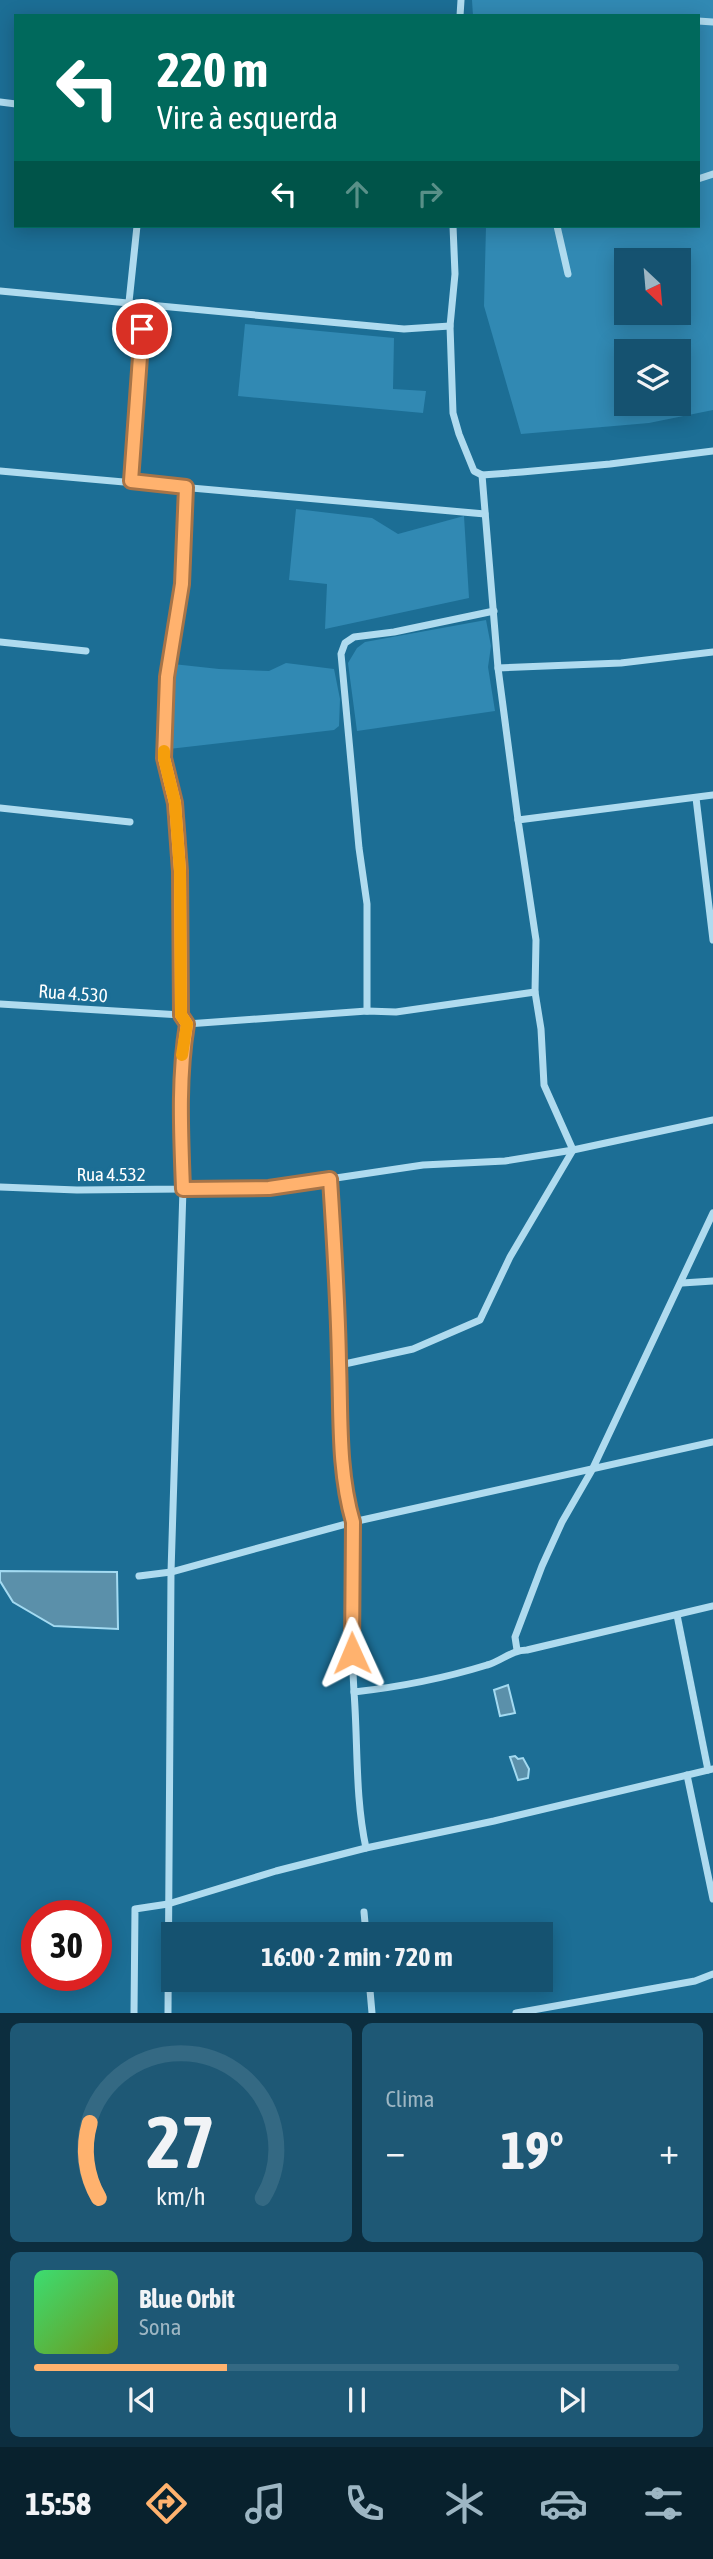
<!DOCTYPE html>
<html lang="pt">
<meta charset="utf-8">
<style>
:root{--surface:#155270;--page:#1e5875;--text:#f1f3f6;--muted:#9db6c3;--line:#346983;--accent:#ffb26e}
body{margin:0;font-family:"Asap Condensed",sans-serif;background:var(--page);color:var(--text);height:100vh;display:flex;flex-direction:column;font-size:26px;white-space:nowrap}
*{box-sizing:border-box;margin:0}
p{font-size:23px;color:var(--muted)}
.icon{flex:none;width:38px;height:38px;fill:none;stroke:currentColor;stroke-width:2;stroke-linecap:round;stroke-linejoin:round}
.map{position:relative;height:2013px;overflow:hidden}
.sheet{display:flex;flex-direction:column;gap:10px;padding:10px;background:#0c2d3e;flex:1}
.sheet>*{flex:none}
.top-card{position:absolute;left:14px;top:14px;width:686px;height:214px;border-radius:0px;box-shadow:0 4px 18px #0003;background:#00695c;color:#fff;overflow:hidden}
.needle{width:46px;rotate:154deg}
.tools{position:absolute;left:614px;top:248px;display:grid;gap:14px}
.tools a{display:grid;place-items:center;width:77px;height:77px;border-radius:0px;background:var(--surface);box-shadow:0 4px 18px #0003;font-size:35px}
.speed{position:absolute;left:21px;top:1900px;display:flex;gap:14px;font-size:35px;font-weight:700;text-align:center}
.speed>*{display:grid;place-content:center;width:91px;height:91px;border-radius:50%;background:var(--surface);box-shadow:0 4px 18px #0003;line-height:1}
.speed .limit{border:10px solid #d22;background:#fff;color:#111}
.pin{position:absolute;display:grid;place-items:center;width:60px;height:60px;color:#fff;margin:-30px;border:4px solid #fff;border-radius:50%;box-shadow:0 2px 7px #0007}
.me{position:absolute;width:77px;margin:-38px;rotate:359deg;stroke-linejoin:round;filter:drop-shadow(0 0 5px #0008)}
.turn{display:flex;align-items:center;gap:24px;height:147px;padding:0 28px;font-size:32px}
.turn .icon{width:91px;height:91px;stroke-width:2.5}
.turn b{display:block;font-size:49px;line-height:60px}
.lanes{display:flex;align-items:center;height:66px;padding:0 28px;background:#0003;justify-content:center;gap:35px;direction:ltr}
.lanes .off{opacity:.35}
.big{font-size:52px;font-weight:700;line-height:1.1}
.sheet .tile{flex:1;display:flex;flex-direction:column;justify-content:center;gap:10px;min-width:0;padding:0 24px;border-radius:10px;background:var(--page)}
.sheet .dial{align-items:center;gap:0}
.dial svg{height:182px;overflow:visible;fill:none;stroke:var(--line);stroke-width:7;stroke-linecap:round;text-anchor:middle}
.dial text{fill:var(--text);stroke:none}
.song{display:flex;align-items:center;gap:21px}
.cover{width:84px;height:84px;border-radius:10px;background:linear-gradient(135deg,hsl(140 70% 55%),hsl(80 70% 35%))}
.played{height:7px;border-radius:4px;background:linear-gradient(90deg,var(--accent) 30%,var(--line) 30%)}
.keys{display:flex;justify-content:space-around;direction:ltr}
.heat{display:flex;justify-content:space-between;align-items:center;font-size:38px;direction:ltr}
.sheet .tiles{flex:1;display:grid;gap:10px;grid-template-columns:1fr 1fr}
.tile:last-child{grid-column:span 2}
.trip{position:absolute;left:161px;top:1922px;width:392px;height:70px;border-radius:0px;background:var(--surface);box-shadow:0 4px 18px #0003;font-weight:700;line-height:70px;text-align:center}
.tabs{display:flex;height:112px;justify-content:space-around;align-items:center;background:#08212d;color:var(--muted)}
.tabs .icon{width:49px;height:49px}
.tabs .selected{color:var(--accent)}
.tabs b{font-size:32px;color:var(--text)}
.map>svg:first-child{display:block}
.green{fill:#3189b3;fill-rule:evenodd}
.water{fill:#5b90aa;stroke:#a3daf1;stroke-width:2}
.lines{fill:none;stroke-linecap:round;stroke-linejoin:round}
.street{stroke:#afdbef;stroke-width:7}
.route-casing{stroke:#a67448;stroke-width:18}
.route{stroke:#ffb26e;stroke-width:12}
.slow{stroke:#f59e0b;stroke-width:12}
.labels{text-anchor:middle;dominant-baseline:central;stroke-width:7;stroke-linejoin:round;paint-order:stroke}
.street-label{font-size:19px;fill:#fff;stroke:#1c6e95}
</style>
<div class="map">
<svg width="713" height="2013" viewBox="0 0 713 2013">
<rect width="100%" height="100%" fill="#1c6e95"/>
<g class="green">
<path d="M472,0H713V410L649,423L521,434L484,306L486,226H698V16H473ZM626,261H679V313H626ZM626,352H679V404H626Z"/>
<polygon points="245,324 394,338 393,389 426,391 423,413 238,396"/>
<polygon points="296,509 372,518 398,534 464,516 469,598 325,629 327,584 289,580"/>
<polygon points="486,620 491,646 488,667 495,711 357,731 348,663 357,648 365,642"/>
<polygon points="286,663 334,669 340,699 339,726 334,730 169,749 173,664 219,669 269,671"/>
</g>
<g class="water">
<polygon points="0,1571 117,1572 118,1629 54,1626 13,1602 0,1581"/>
<polygon points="508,1685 515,1713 500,1716 494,1690"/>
<polygon points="515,1756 518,1759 523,1758 529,1769 528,1778 518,1780 510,1757"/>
</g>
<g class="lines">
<g class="street">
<polyline points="460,16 461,0"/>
<polyline points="698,21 713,22"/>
<polyline points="0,102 16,104"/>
<polyline points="698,179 713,174"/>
<polyline points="453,226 455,274 450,326 453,413 459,434 474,471 482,475 522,472 610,464 713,451"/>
<polyline points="557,226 568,274"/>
<polyline points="0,291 404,329 450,326"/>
<polyline points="129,302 137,226"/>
<polyline points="0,471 485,514"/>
<polyline points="482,475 498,668 518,820"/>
<polyline points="131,481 143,303"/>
<polyline points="186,487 182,584 167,677 164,758 175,803 180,871 182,941 181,1015 187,1024 367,1011 396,1012 535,992 541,1029 544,1085 573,1150 510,1257 480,1320 413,1349 340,1365"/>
<polyline points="0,642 86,651"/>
<polyline points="498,668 621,663 713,652"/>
<polyline points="696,798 713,940"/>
<polyline points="0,808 130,822"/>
<polyline points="535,992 536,940 518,820 713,795"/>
<polyline points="0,1004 181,1015"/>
<polyline points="367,1011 367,904 359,848 341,654 345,643 354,637 394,632 494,611"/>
<path d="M330,1179C334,1240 338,1301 339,1362C341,1416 338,1470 353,1522L713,1442"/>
<path d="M0,1187L77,1190L183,1189C181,1133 178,1079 187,1024"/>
<polyline points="682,1283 713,1281"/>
<polyline points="139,1576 171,1572 353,1522 351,1634 354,1692"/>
<polyline points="677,1615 708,1770"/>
<polyline points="517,1650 515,1637 542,1566 562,1522 592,1470 713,1213"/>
<polyline points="687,1775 713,1899"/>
<path d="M366,1848C355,1797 358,1744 354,1692C399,1687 445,1678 487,1665C502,1661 511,1650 527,1650L713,1606"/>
<polyline points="364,1912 366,1934"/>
<polyline points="369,1979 372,2013"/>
<polyline points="134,2013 135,1909 168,1904 276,1871 366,1848 494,1821 713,1769"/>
<polyline points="168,2013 171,1572 183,1189 269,1188 423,1165 505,1161 573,1150 713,1120"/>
<polyline points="516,2013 695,1981 713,1974"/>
</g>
</g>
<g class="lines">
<defs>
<path id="route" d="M142,329L131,481L186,487L182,584L167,677L164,758L175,803L180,871L181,1015L187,1024C178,1079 181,1133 183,1189L269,1188L330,1179C334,1240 338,1301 339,1362C341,1416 338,1470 353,1522L352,1653"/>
</defs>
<use href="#route" class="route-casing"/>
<use href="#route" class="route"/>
<polyline class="slow" points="164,751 164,758 175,803 180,871 181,1015 187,1024 182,1055"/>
</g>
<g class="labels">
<g class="street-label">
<text transform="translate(73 993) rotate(4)">Rua 4.530</text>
<text x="111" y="1174">Rua 4.532</text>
</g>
</g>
</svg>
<div class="tools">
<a><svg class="needle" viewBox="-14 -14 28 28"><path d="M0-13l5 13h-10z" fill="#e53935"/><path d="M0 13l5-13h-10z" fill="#9db6c3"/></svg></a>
<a><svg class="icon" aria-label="layers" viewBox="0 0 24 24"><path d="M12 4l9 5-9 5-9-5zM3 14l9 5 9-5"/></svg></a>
</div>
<div class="speed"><div class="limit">30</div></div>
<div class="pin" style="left:142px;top:329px;background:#d93025"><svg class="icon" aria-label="arrive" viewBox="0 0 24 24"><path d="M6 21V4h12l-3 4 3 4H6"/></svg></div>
<svg class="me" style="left:352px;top:1653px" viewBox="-20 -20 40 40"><path d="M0-17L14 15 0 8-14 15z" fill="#ffb26e" stroke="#fff" stroke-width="4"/></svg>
<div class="trip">16:00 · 2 min · 720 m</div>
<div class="top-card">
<div class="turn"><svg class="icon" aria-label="left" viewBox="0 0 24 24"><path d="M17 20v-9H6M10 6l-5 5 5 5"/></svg><div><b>220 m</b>Vire à esquerda</div></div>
<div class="lanes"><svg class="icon" aria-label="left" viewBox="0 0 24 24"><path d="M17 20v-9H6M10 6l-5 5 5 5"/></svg><svg class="icon off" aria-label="ahead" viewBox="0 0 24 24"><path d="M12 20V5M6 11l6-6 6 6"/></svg><svg class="icon off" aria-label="right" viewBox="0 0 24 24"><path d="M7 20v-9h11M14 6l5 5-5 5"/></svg></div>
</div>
</div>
<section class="sheet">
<div class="tiles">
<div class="tile dial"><svg viewBox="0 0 100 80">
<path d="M14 69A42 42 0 1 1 86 69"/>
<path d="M14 69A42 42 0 0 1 10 36" stroke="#ffb26e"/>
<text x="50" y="56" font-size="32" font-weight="700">27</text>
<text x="50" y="72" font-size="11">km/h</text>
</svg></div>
<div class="tile"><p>Clima</p>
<div class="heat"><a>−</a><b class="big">19°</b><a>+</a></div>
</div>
<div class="tile">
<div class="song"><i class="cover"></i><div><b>Blue Orbit</b><p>Sona</p></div></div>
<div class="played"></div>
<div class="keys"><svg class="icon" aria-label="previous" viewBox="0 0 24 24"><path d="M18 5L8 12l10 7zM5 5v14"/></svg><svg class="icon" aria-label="pause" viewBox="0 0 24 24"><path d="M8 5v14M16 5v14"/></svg><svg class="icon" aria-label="next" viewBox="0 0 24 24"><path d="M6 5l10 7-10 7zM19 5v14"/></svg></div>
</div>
</div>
</section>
<nav class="tabs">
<b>15:58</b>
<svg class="icon selected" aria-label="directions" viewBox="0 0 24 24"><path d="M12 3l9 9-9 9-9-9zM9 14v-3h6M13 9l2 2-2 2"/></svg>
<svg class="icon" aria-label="music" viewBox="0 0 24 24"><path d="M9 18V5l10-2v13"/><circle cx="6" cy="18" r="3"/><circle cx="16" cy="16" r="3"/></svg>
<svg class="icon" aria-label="phone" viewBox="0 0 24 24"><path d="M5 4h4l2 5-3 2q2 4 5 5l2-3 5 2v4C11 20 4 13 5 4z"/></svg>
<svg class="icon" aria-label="climate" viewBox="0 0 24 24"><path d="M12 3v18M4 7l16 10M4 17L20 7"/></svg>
<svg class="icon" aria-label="car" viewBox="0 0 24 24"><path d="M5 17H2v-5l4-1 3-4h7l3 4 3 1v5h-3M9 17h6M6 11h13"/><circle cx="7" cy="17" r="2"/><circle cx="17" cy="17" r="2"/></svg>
<svg class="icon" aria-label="filters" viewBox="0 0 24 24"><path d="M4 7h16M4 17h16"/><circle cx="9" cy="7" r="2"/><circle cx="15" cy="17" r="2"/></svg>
</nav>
